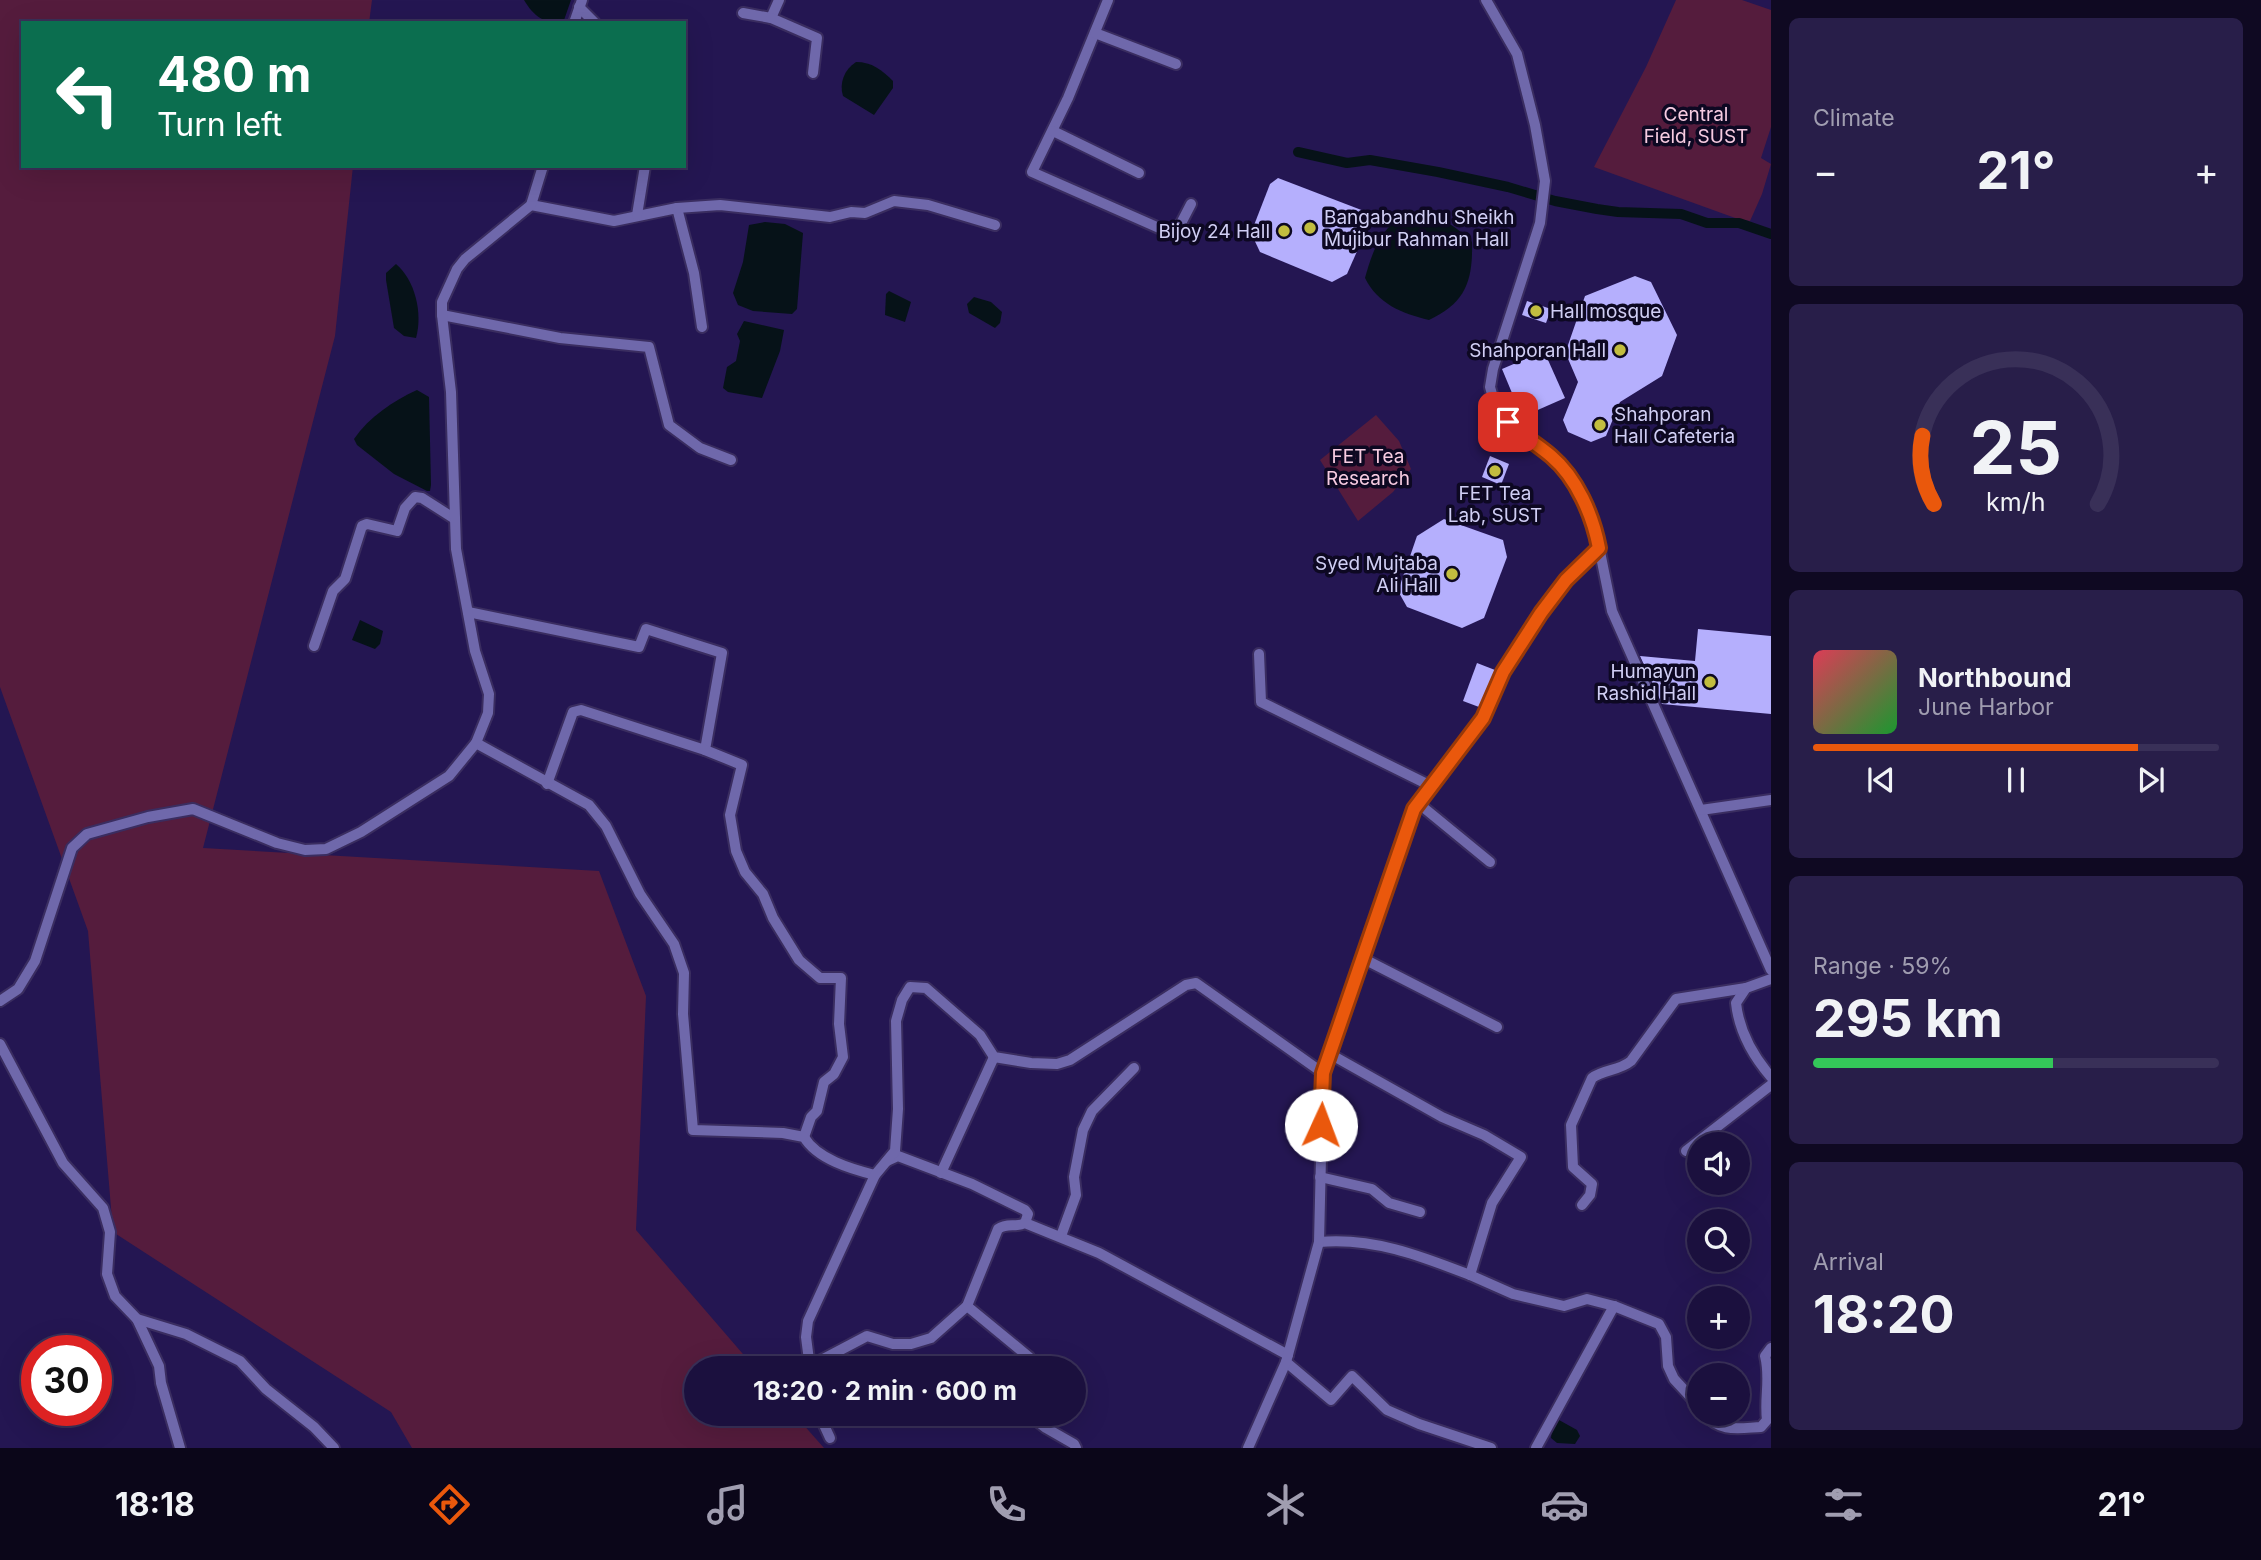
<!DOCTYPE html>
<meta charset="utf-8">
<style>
:root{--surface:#1b103e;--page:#281e49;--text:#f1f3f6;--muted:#a09db0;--line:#393058;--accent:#ea580c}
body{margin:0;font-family:Inter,sans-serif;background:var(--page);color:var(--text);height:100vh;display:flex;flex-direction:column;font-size:26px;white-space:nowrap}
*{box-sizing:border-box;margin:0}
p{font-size:23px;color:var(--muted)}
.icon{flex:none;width:38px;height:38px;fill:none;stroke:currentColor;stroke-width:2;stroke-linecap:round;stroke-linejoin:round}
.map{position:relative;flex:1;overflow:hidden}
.panel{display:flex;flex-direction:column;gap:18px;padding:18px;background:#0f0922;width:490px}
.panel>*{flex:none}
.guide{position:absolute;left:21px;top:21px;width:665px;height:147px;border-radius:0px;box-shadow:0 7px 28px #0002,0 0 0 2px var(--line);background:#0b6e4f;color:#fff;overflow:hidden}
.tools{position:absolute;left:1687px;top:1132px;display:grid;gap:14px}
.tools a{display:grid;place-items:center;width:63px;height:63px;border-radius:50%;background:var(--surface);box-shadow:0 7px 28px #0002,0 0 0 2px var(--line);font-size:35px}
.speed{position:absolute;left:21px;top:1335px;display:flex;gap:14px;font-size:35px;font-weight:700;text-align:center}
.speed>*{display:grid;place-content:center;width:91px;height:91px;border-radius:50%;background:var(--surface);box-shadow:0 7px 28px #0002,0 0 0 2px var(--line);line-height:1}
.speed .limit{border:10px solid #d22;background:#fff;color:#111}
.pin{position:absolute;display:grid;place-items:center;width:60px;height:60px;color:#fff;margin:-30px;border-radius:14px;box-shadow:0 4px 10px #0006}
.me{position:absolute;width:77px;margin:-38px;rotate:2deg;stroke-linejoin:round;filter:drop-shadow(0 0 5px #0008)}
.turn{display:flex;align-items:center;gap:24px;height:147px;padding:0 21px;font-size:32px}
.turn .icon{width:91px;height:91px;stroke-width:2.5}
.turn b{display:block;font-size:49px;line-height:60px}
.big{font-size:52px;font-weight:700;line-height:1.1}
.panel .tile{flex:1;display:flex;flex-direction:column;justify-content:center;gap:10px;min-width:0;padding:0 24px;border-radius:10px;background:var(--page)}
.panel .dial{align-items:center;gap:0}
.dial svg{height:182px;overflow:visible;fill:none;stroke:var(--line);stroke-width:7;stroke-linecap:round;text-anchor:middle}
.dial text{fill:var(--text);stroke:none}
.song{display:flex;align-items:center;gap:21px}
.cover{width:84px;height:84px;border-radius:10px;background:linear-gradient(135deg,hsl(350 70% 55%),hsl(130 70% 35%))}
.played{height:7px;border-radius:4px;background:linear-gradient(90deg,var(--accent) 80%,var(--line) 80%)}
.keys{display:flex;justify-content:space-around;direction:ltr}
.heat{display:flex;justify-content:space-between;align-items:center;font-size:38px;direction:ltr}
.charge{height:10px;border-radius:5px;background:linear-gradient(90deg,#34c759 59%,var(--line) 0)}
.trip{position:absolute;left:684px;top:1356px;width:402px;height:70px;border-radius:35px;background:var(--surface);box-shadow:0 7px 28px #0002,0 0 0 2px var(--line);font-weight:700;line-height:70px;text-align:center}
.menu{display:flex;height:112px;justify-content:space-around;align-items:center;background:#0b0619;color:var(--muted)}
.menu .icon{width:49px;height:49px}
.menu .on{color:var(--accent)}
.menu b{font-size:32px;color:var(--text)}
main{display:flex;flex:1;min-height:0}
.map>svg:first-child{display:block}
.green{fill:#551c3d}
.water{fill:#061218}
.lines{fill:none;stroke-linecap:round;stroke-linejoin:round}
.canal{stroke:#061218;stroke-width:10}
.building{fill:#b5affd}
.street-casing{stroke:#3a2d60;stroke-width:14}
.street{stroke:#6f68ab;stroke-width:10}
.route-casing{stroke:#983908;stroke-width:18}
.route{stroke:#ea580c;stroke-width:12}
.poi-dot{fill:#c2bd3f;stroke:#0d0822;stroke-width:2.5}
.labels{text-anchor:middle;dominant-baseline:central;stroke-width:7;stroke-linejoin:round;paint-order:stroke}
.park-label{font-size:19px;fill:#f7cbe1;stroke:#0d0822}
.poi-label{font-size:19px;fill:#d0cef4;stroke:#0d0822;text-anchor:end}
</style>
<main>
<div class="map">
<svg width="1771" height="1448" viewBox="0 0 1771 1448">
<rect width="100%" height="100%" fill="#241652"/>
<g class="green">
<polygon points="0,0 372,0 369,23 23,23 23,166 353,166 335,336 203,848 599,871 646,996 636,1230 755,1368 696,1368 696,1414 794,1414 824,1448 412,1448 391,1412 113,1232 88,931 0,687"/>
<polygon points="1676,0 1742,0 1771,10 1771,127 1761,158 1771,164 1762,194 1750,221 1738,219 1594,167 1646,67"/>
<polygon points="1376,415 1399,441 1411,469 1393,492 1358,521 1320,460"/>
</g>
<g class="water">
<path d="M524,0H571L563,23C544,23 534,17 524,0Z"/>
<path d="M856,62C872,62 882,70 893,81V88L874,115L843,96C839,83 844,70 856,62Z"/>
<path d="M1409,215C1436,214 1453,223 1472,242C1473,282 1465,303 1429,320C1401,313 1378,304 1365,278C1372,253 1382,222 1409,215Z"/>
<polygon points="765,222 785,224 803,233 797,309 792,314 753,311 738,305 733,293 743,262 749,225"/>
<path d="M396,264C415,280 423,313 416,338L404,336L394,328L386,280V273Z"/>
<polygon points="889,291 911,302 905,322 885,315 886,294"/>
<polygon points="974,297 991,302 1002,312 1000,323 995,328 969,313 967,304"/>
<polygon points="744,321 784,330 780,351 762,398 728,392 723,388 727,367 736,361 740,341 737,334"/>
<path d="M417,390L429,397L431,485L430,491H427L394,474L357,445L354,439C369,417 393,401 417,390Z"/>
<polygon points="360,620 383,631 380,644 375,649 352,640"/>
<polygon points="1559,1420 1577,1430 1580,1436 1575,1444 1557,1443 1551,1438 1553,1422"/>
</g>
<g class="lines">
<polyline class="canal" points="1298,152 1347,163 1370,160 1438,172 1508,187 1555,201 1597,209 1618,212 1681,214 1707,223 1739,223 1771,234"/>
</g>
<g class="building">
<polygon points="1278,178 1364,211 1369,224 1347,274 1332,282 1260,252 1251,233 1270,184"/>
<polygon points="1635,276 1651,282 1677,335 1662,376 1620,402 1606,436 1591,442 1568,432 1563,420 1578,382 1566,354 1568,345 1585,296"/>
<polygon points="1527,301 1551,309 1546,323 1522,315"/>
<polygon points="1544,351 1565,398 1522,417 1502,369"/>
<polygon points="1490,456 1509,464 1501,485 1482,477"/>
<polygon points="1444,519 1503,540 1507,557 1484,618 1462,628 1407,607 1398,591 1417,536"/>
<polygon points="1698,629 1771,636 1771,714 1662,704 1640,656 1695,661"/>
<polygon points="1477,663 1495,670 1479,707 1463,701"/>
</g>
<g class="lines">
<defs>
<g id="street">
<polyline points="1108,0 1068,98 1032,172 1175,235 1191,204"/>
<polyline points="1486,0 1517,54 1535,125 1545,181 1540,223 1493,369 1490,387 1496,408 1516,431 1554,458 1568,475 1586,507 1597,537 1612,611 1771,970"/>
<polyline points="579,7 595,23"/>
<polyline points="743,13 771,18 779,0"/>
<polyline points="771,18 817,38 813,73"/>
<polyline points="574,23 582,0"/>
<polyline points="1095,33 1176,64"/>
<polyline points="1053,131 1139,173"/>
<polyline points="531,205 614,221 677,208 694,273 702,327"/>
<polyline points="677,208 720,205 830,217 851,212 865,213 894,201 928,205 995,225"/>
<polyline points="637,215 645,166"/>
<polyline points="442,315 560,338 649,347 669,425 700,448 731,460"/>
<polyline points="468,612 639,647 646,629 722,653 705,750 742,765 730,815 736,851 745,872 763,894 773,918 799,960 820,978 841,978 839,1024 843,1057 834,1074 824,1082 817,1111 811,1117 804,1137"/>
<polyline points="314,646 333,591 345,579 362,526 367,524 397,531 405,508 415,497 422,498 455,519"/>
<polyline points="1259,654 1261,702 1431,786"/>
<path d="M476,743L589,805L606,826L640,894L674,944L684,973L683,1014L693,1130L783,1133L804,1137C817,1159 851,1169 875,1175"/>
<polyline points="547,784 573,712 581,710 705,750"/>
<polyline points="1418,803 1490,862"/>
<polyline points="1701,810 1771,800"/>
<polyline points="1362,958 1497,1027"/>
<path d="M1771,979L1746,988L1736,1003C1739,1031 1753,1056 1771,1077"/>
<polyline points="0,1001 18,989 35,961 72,848 87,834 148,817 193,809 277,843 305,850 326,849 361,832 449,776 476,743 488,713 489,694 475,651 456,549 451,392 442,315 442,302 457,269 465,259 531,205 543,166"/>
<polyline points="0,1044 63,1163 103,1208 110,1232 107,1274 115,1296 137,1319 186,1334 240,1361 266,1389 314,1427 334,1448"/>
<polyline points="1330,1054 1442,1117 1484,1135 1521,1157 1492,1203 1470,1275 1513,1294 1564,1306 1587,1299 1614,1306 1659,1324 1666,1337 1668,1366 1674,1379 1699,1406"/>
<polyline points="1686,1151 1771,1085"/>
<polyline points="887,1161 898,1156 972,1184 1025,1210 1028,1214 1025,1223"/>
<polyline points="941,1173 994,1057"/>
<polyline points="1320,1177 1372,1189 1389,1203 1420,1212"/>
<path d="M1582,1205L1590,1195L1592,1184L1573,1167L1571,1125L1592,1078C1604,1069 1619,1071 1631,1061L1676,999L1746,988"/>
<polyline points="1061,1236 1076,1195 1074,1177 1083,1130 1092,1111 1134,1068"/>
<path d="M1319,1242C1373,1237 1421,1256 1470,1275"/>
<polyline points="967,1306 1029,1357 1037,1368"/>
<polyline points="137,1319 159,1366 161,1383 180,1448"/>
<polyline points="1286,1362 1331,1400 1352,1376 1387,1410 1419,1424 1491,1448"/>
<path d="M810,1366L867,1336L893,1344H911L931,1338L967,1306L998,1229C1007,1222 1016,1228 1025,1223L1099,1253L1288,1355"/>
<polyline points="810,1368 806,1337 808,1321 875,1175 895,1151 898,1109 896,1021 902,1000 910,987 926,988 980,1035 994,1057 1031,1063 1057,1064 1070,1060 1186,985 1196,983 1323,1073"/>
<polyline points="819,1414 830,1438"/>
<polyline points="1028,1414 1046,1428 1074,1444 1076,1448"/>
<path d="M1705,1414C1720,1433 1739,1428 1761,1427L1767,1420C1764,1397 1771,1379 1765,1356L1771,1348"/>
<polyline points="1248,1448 1286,1362 1319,1242 1323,1073 1414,809 1483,717 1503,672 1541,613 1566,580 1599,548"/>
<polyline points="1536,1448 1614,1306"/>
</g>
</defs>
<use href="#street" class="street-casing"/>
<use href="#street" class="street"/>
</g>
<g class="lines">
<defs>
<path id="route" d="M1321,1125L1323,1073L1414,809L1483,718L1503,672L1541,613L1566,580L1599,548C1593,516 1577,478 1551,456C1537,444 1521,435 1508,422"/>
</defs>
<use href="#route" class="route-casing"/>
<use href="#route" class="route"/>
</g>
<g class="poi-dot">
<circle cx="1310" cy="228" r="7"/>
<circle cx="1284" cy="231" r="7"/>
<circle cx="1536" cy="311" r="7"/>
<circle cx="1620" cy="350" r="7"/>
<circle cx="1600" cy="425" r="7"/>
<circle cx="1495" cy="471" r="7"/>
<circle cx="1452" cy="574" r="7"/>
<circle cx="1710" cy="682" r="7"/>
</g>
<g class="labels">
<g class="park-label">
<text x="1696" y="114">Central<tspan x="1696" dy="22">Field, SUST</tspan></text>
<text x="1368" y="456">FET Tea<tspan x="1368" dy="22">Research</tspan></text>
</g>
<g class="poi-label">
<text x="1324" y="217" text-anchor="start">Bangabandhu Sheikh<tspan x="1324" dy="22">Mujibur Rahman Hall</tspan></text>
<text x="1270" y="231">Bijoy 24 Hall</text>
<text x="1550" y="311" text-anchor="start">Hall mosque</text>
<text x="1606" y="350">Shahporan Hall</text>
<text x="1614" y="414" text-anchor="start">Shahporan<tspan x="1614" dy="22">Hall Cafeteria</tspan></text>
<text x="1495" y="493" text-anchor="middle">FET Tea<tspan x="1495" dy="22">Lab, SUST</tspan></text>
<text x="1438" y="563">Syed Mujtaba<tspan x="1438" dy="22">Ali Hall</tspan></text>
<text x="1696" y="671">Humayun<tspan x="1696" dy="22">Rashid Hall</tspan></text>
</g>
</g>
</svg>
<div class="tools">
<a><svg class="icon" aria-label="sound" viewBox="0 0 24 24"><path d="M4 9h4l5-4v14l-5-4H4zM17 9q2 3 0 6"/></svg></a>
<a><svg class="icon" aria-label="search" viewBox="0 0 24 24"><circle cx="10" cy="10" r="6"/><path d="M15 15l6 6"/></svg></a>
<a>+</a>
<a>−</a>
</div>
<div class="speed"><div class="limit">30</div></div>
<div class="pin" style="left:1508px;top:422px;background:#d93025"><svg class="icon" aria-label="arrive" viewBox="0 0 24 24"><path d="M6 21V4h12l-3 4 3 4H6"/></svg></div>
<svg class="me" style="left:1321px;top:1125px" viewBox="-20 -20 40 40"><circle r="19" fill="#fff"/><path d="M0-13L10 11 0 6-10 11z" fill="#ea580c"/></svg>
<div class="trip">18:20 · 2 min · 600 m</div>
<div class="guide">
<div class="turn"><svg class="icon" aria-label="left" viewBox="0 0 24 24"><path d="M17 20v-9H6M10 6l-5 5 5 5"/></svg><div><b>480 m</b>Turn left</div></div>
</div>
</div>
<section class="panel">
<div class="tile"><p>Climate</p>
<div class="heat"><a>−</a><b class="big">21°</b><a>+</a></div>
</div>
<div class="tile dial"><svg viewBox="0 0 100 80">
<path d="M14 69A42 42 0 1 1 86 69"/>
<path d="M14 69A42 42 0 0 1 9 39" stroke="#ea580c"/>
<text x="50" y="56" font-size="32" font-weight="700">25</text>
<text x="50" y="72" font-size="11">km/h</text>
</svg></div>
<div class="tile">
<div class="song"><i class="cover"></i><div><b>Northbound</b><p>June Harbor</p></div></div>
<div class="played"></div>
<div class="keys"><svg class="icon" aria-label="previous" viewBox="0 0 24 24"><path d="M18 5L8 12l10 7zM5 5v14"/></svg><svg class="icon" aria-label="pause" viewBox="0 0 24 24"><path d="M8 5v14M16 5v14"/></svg><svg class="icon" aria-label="next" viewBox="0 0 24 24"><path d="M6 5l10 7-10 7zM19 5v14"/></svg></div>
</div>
<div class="tile"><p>Range · 59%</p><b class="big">295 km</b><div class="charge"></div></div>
<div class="tile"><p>Arrival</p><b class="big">18:20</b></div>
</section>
</main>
<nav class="menu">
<b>18:18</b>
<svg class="icon on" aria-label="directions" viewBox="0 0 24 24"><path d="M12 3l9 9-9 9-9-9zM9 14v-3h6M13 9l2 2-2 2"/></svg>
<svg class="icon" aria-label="music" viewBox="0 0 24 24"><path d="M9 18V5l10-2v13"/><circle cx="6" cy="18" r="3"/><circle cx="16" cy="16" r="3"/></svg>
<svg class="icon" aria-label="phone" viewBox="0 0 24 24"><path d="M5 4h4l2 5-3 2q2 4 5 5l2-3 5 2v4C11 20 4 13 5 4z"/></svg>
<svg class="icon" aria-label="climate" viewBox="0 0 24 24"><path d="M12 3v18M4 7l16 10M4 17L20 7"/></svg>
<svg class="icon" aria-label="car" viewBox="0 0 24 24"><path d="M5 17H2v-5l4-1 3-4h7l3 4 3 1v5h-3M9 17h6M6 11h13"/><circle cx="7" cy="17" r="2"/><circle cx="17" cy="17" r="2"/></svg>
<svg class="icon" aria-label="filters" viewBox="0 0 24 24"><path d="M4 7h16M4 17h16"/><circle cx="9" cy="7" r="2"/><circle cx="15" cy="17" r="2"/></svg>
<b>21°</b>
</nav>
